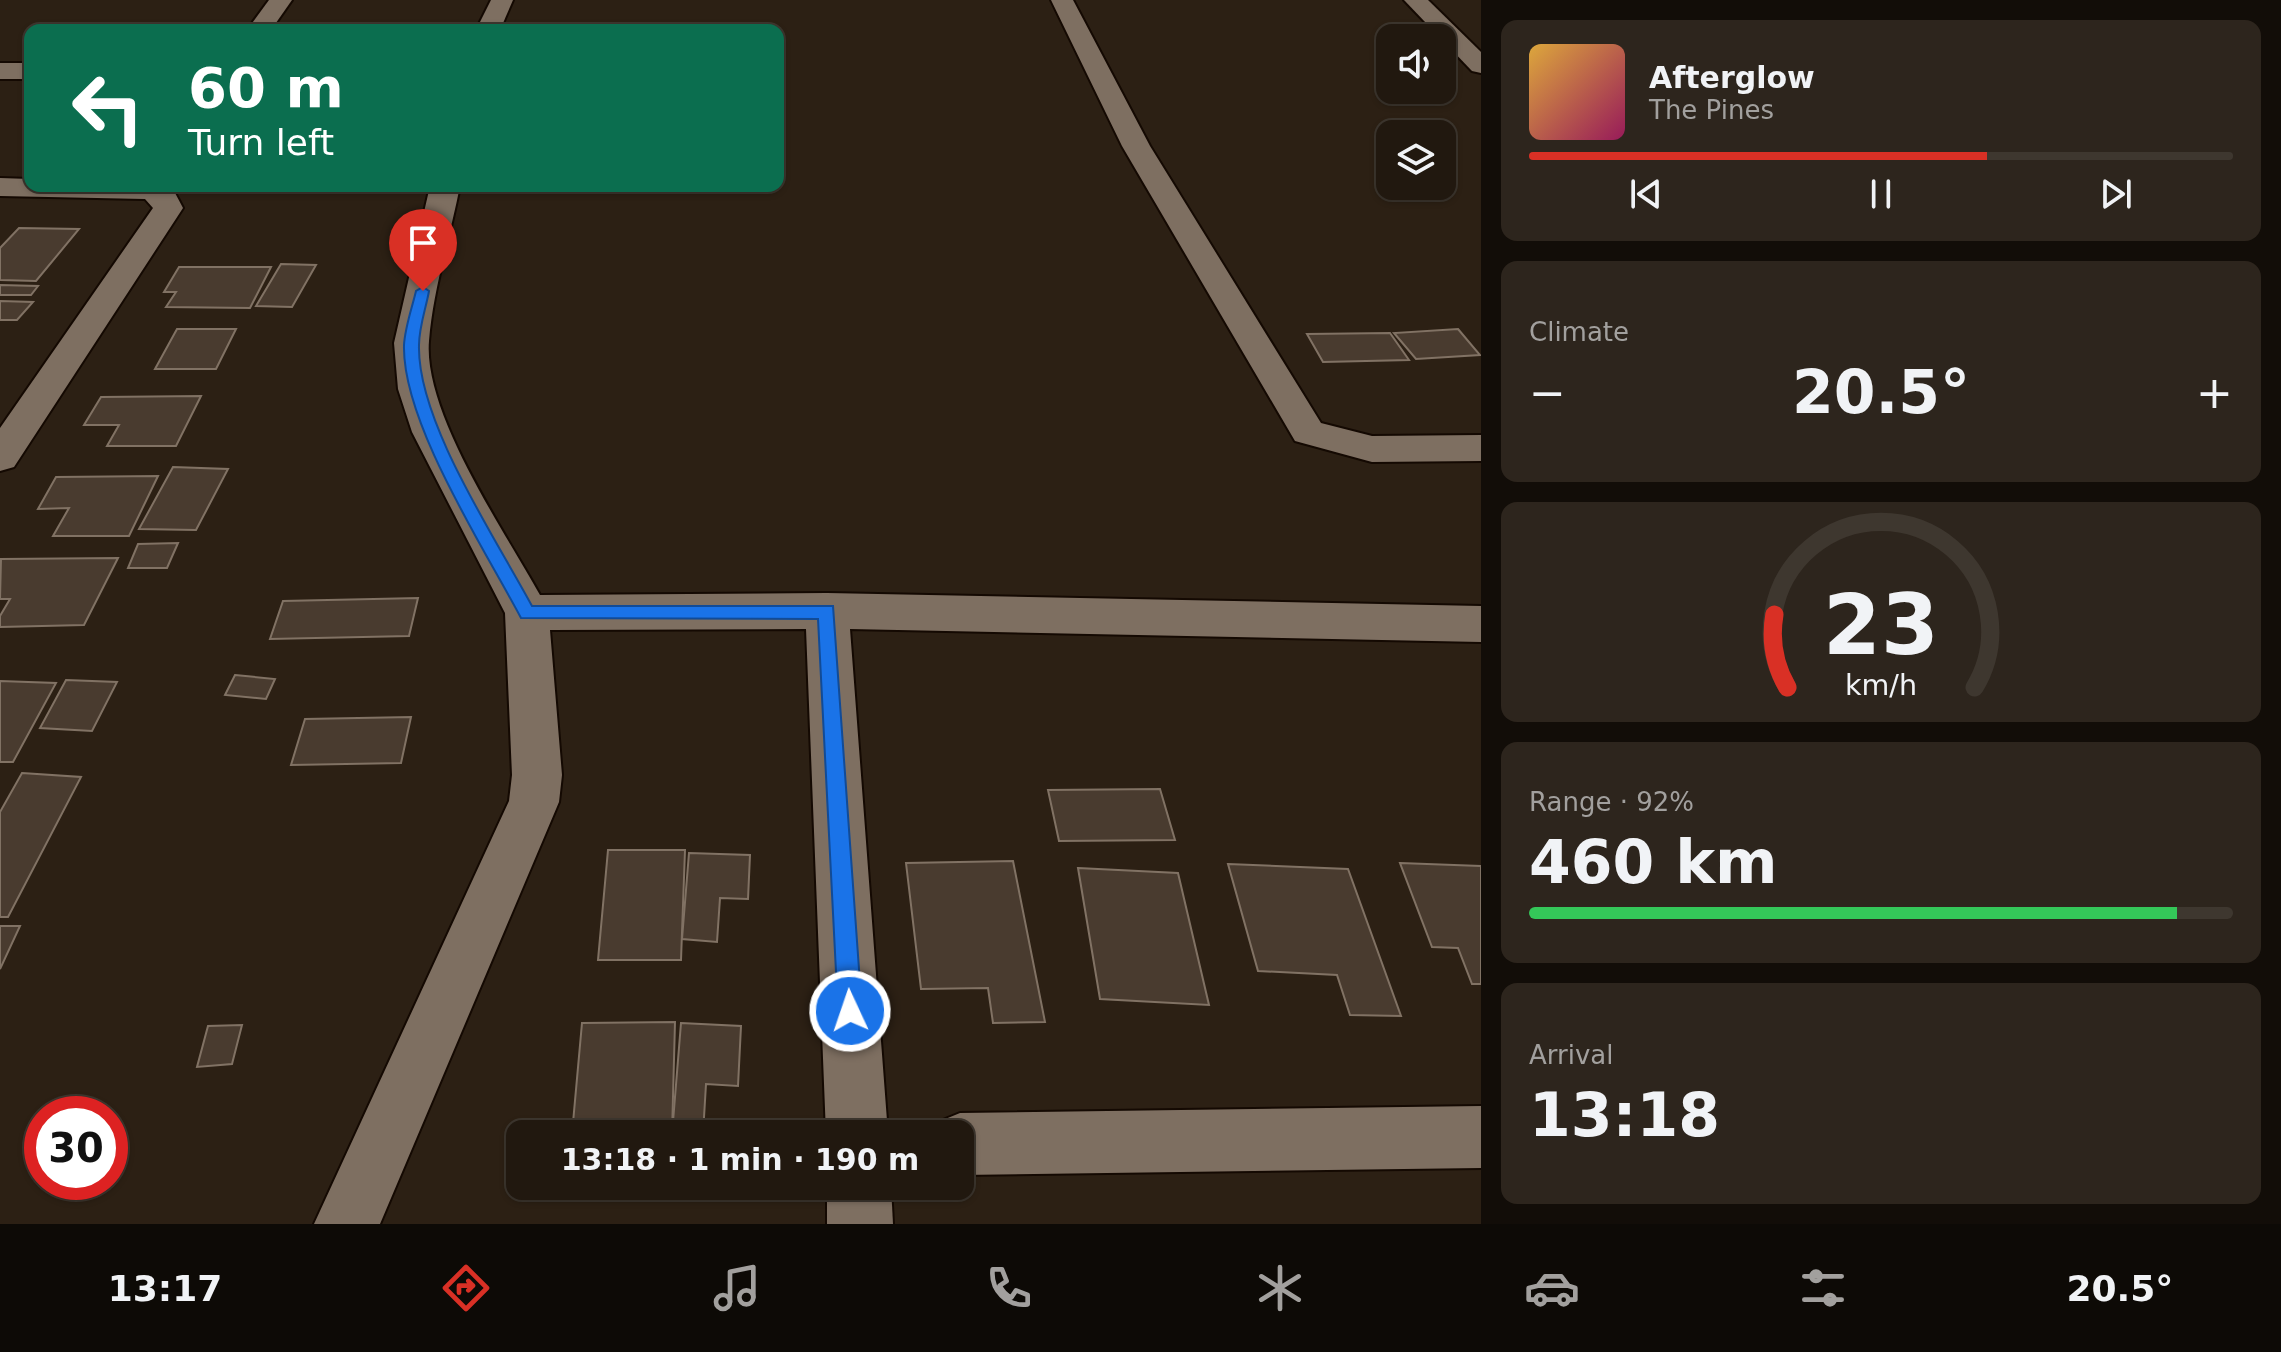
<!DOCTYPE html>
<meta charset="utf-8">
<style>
:root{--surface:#21180f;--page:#2d251d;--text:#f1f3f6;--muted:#a2a09e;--line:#3e372f;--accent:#d93025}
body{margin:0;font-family:"DejaVu Sans",sans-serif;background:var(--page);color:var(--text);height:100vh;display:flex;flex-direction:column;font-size:30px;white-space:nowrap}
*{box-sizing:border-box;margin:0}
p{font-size:26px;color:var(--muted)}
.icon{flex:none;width:44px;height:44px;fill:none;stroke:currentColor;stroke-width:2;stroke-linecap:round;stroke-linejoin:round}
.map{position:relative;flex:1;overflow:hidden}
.panel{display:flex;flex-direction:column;gap:20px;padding:20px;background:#120d08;width:800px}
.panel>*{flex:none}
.banner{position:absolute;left:24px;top:24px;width:760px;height:168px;border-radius:16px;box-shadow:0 2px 6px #0004,0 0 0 2px var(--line);background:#0b6e4f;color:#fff;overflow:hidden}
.fabs{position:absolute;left:1376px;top:24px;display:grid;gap:16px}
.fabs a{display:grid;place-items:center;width:80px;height:80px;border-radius:16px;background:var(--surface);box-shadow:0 2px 6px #0004,0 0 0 2px var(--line);font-size:40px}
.speed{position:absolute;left:24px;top:1096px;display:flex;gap:16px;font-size:40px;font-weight:700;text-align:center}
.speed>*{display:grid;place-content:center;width:104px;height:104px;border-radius:50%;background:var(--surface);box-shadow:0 2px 6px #0004,0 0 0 2px var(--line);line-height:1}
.speed .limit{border:12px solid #d22;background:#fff;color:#111}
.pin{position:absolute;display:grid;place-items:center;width:68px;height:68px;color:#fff;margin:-82px -34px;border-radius:50% 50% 50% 0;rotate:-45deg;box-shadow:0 0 8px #0007}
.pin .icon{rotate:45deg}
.me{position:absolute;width:88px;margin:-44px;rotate:357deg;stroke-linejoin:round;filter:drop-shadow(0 0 6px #0008)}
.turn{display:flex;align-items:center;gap:28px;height:168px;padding:0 32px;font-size:36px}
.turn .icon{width:104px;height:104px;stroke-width:2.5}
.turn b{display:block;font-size:56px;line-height:68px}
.big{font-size:60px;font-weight:600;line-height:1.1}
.panel .card{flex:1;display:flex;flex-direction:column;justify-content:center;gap:12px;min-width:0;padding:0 28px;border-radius:16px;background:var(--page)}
.panel .dial{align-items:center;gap:0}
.dial svg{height:208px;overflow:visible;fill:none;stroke:var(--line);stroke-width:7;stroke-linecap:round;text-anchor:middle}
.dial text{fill:var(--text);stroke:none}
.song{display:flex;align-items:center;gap:24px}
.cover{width:96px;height:96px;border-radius:12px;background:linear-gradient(135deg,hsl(40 70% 55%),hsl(330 70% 35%))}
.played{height:8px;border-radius:4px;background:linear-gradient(90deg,var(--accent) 65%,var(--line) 65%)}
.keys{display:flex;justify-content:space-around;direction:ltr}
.heat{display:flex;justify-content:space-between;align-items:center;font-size:44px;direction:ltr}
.charge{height:12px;border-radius:6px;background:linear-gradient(90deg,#34c759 92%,var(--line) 0)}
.trip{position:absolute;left:506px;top:1120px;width:468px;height:80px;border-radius:16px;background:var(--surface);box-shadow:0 2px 6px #0004,0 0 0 2px var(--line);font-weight:600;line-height:80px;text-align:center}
.menu{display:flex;height:128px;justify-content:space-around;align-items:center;background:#0d0a06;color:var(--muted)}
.menu .icon{width:56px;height:56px}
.menu .on{color:var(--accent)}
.menu b{font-size:36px;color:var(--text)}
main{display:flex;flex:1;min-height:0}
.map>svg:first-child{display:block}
.building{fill:#493b2f;stroke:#817264;stroke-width:2}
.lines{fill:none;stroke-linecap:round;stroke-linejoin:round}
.minor-casing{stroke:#140902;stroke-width:4}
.minor{fill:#7e6f61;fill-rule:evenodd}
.route{fill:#1a73e8;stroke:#114b97;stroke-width:2}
</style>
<main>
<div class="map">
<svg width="1481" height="1224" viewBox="0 0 1481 1224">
<rect width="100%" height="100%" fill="#2c2014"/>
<g class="building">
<polygon points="19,228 79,229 36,281 0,280 0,248"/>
<polygon points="281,264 316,265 292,307 256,306"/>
<polygon points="179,267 271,267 250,308 166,307 176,292 164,292"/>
<polygon points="0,285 38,286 31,295 0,295"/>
<polygon points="0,301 33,302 17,320 0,320"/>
<polygon points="177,329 236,329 216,369 155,369"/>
<polygon points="1458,329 1480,355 1416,359 1394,333"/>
<polygon points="1390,333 1409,360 1323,362 1307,334"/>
<polygon points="201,396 176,446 107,446 119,425 84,425 101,397"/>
<polygon points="173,467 228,469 196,530 139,529"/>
<polygon points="158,476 129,536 53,536 69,508 38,509 56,477"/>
<polygon points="178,543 167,568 128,568 138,544"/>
<polygon points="118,558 84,625 0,627 0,616 10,599 0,599 1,559"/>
<polygon points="418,598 409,636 270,639 283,601"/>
<polygon points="235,675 275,679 266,699 225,695"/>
<polygon points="66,680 117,682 92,731 40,728"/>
<polygon points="0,681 56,683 13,762 0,762"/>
<polygon points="411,717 401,763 291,765 305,719"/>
<polygon points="22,773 81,777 8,917 0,917 0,812"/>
<polygon points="1160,789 1175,840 1059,841 1048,790"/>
<polygon points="608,850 685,850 681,960 598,960"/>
<polygon points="689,853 750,855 748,899 720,898 717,942 682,939"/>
<polygon points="1013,861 1045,1022 993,1023 988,988 921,989 906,863"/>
<polygon points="1400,863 1481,866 1481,984 1472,984 1458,948 1432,947"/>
<polygon points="1228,864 1348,869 1401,1016 1350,1015 1337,975 1258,971"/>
<polygon points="1078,868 1178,873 1209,1005 1100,999"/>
<polygon points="0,926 20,926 0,969"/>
<polygon points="675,1022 672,1134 572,1134 582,1023"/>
<polygon points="681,1023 741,1026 738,1086 706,1084 703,1134 672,1134"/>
<polygon points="242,1025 232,1064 197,1067 208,1026"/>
</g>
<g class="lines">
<defs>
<g id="minor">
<polygon points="269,0 292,0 271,30 247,30"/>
<polygon points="491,0 513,0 500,30 476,30"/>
<polygon points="1051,0 1073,0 1150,146 1321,423 1372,436 1481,435 1481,461 1372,462 1295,441 1122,146"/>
<polygon points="1404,0 1428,0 1481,52 1481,73 1472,71"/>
<rect x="0" y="63" width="30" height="16"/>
<polygon points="0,178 30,179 30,186 166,186 174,191 183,208 14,467 0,471 0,428 153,208 145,199 0,196"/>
<path d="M430,186H460C450,237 433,290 429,341C423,413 505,532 540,595L827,593L1481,606V642L850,629L888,1134H826L806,629L550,630L562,775L559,802L380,1224H314L509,801L512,775L505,613L412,432L398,389L394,343Z"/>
<polygon points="1481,1106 1481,1168 960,1175 960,1134 933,1134 938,1122 960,1113"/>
<polygon points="827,1186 891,1186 893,1224 827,1224"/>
</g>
</defs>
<use href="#minor" class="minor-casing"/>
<use href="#minor" class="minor"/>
</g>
<path class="route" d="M423,287L429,291C426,308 419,327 419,345C417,421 495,537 532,606H833L862,1011L858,1019L850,1023L841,1019L838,1011L818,619L521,618C484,548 402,422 404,345C405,327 412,308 416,291Z"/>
</svg>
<div class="fabs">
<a><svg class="icon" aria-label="sound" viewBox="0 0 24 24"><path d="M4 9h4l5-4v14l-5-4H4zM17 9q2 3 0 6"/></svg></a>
<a><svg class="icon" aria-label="layers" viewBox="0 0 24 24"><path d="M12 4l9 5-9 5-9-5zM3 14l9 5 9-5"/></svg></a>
</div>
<div class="speed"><div class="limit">30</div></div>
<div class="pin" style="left:423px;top:291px;background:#d93025"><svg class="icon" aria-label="arrive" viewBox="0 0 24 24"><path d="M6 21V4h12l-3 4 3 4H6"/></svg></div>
<svg class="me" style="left:850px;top:1011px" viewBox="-20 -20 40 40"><circle r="17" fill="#1a73e8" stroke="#fff" stroke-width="3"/><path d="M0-11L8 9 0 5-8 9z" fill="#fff"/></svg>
<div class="trip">13:18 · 1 min · 190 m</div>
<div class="banner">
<div class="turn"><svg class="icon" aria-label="left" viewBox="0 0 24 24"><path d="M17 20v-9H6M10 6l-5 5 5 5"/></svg><div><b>60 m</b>Turn left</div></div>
</div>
</div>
<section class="panel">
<div class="card">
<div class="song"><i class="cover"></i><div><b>Afterglow</b><p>The Pines</p></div></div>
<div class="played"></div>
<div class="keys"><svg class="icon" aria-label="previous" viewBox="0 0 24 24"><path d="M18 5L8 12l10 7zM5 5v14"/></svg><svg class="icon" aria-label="pause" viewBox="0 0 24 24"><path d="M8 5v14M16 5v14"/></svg><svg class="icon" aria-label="next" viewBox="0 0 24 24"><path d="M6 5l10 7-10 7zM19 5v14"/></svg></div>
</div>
<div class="card"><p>Climate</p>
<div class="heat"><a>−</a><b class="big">20.5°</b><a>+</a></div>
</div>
<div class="card dial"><svg viewBox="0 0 100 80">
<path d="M14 69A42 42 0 1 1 86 69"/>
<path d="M14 69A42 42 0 0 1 9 41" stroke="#d93025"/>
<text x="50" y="56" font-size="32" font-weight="700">23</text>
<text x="50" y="72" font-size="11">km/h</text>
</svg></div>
<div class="card"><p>Range · 92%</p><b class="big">460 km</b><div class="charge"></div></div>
<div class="card"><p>Arrival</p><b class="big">13:18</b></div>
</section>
</main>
<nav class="menu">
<b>13:17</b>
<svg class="icon on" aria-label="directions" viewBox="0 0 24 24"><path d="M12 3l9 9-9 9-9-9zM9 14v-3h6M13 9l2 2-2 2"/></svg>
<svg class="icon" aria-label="music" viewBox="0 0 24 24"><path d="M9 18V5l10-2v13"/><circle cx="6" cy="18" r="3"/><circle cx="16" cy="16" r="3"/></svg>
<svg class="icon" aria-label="phone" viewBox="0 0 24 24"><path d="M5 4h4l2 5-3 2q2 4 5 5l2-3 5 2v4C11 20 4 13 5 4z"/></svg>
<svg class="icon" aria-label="climate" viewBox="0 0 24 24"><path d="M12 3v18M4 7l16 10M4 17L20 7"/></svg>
<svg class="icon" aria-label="car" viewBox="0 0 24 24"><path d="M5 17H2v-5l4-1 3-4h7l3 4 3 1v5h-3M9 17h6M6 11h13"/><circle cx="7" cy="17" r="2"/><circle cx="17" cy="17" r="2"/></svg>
<svg class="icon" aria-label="filters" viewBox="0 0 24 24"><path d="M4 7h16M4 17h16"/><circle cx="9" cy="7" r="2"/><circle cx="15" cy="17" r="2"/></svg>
<b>20.5°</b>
</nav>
